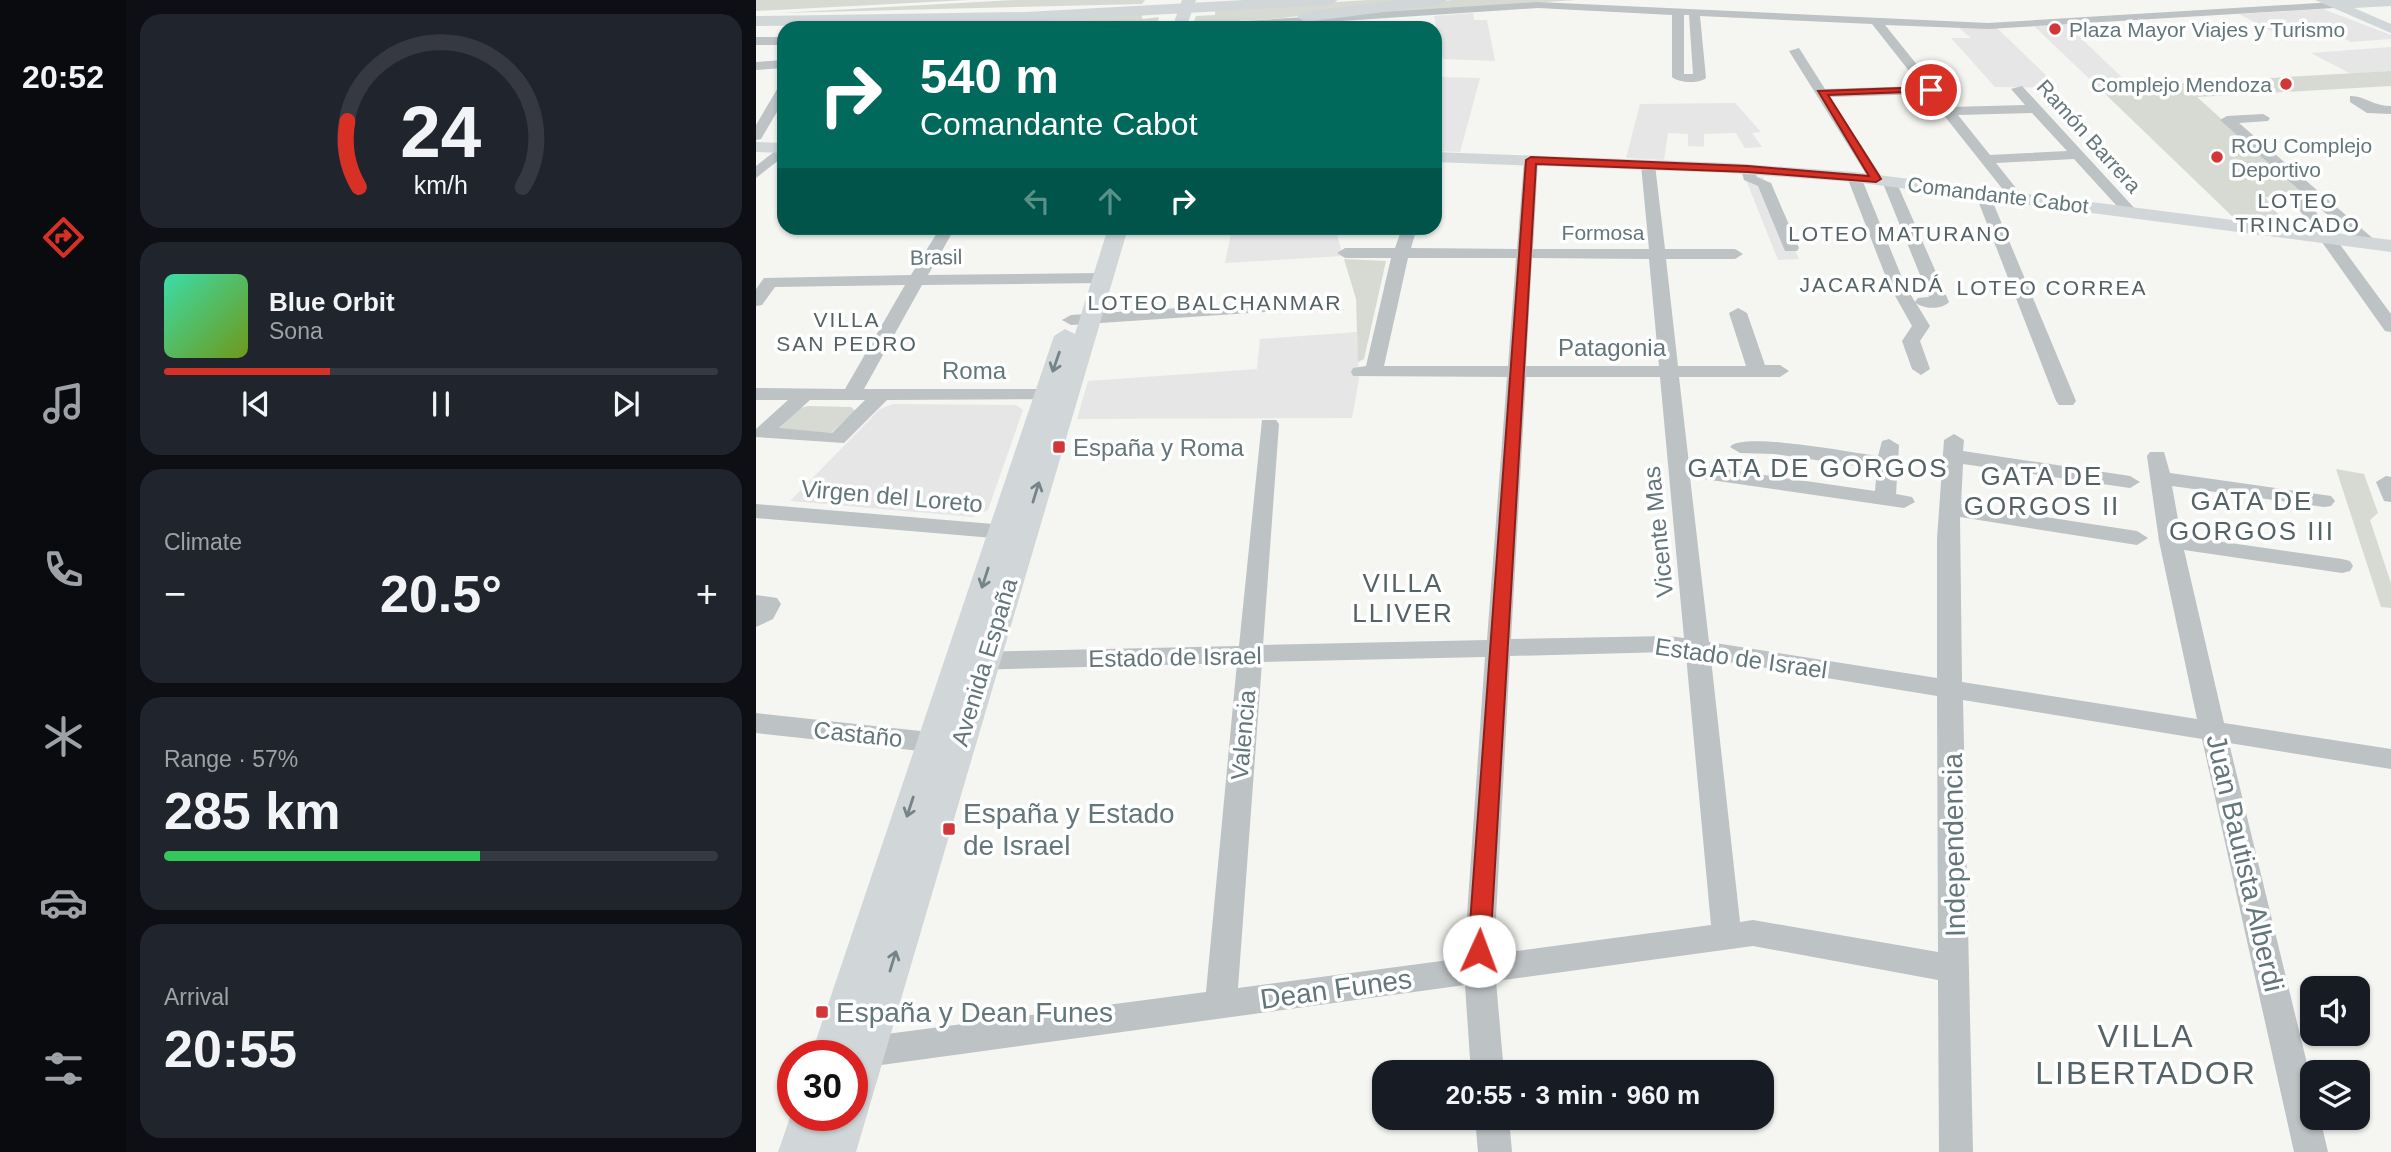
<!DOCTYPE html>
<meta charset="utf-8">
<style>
:root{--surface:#171b24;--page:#20242c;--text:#f1f3f6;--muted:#9ea1a6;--line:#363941;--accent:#d93025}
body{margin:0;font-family:Helvetica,sans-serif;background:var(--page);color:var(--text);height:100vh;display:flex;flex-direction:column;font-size:26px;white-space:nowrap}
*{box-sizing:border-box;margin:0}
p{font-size:23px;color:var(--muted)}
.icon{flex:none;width:38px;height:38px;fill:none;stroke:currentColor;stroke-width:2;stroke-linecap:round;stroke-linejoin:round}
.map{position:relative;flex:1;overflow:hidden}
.drawer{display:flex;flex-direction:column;gap:14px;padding:14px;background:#0d0f14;width:630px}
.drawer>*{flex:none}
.top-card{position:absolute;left:21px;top:21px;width:665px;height:214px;border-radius:21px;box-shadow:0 2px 5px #0004;background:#00695c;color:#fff;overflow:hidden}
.buttons{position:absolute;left:1544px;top:976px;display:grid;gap:14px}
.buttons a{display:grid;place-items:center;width:70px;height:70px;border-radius:14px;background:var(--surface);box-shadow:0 2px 5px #0004;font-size:35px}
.speed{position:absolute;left:21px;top:1040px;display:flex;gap:14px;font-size:35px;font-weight:700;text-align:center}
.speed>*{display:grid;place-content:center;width:91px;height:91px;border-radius:50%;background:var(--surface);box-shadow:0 2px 5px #0004;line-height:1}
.speed .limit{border:10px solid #d22;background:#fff;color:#111}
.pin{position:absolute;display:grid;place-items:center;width:60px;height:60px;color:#fff;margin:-30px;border:4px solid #fff;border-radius:50%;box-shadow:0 2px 7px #0007}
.me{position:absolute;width:77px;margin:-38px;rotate:2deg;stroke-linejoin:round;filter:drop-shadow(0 0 5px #0008)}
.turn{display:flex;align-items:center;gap:24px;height:147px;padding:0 28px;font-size:32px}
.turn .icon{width:91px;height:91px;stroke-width:2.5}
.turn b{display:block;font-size:49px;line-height:60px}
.lanes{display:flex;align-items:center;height:66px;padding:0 28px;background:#0003;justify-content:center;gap:35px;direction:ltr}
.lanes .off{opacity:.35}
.big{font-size:52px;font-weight:700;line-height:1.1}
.drawer .tile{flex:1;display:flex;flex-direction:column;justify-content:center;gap:10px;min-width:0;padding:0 24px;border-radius:21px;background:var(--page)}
.drawer .dial{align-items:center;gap:0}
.dial svg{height:182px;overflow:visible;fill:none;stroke:var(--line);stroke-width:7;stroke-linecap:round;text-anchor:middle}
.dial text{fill:var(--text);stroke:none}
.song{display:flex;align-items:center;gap:21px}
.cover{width:84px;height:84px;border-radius:10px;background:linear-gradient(135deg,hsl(160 70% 55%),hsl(80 70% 35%))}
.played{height:7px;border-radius:4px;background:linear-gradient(90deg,var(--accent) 30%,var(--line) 30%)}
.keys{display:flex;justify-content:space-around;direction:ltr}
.heat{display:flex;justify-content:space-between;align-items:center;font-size:38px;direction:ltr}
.charge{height:10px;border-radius:5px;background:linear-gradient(90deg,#34c759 57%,var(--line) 0)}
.trip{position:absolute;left:616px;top:1060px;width:402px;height:70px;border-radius:21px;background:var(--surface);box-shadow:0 2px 5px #0004;font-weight:700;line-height:70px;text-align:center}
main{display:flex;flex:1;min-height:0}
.tabs{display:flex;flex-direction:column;width:126px;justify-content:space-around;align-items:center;background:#090b0e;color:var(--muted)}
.tabs .icon{width:49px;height:49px}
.tabs .selected{color:var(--accent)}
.tabs b{font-size:32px;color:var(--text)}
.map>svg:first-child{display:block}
.built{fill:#e6e6e6}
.green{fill:#d7dad2}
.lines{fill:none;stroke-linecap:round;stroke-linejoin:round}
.minor{fill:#bdc2c4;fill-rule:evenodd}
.major{fill:#d1d6d8;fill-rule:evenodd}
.highway{fill:#d1d6d8;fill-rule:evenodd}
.oneway{stroke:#748488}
.route{fill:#d93025;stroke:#8d1f18;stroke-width:2}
.poi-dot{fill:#d13739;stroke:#fff;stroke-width:2.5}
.labels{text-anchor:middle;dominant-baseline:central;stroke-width:7;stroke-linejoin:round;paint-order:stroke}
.far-poi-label{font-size:21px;fill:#63767a;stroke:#fff;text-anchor:start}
.far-street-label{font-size:21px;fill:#63767a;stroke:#fff}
.far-neighbourhood-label{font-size:21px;letter-spacing:2px;fill:#556366;stroke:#fff}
.street-label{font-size:24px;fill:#63767a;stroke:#fff}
.poi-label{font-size:24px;fill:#63767a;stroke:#fff;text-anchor:start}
.neighbourhood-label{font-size:26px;letter-spacing:2px;fill:#556366;stroke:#fff}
.near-poi-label{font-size:28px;fill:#63767a;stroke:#fff;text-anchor:start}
.near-street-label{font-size:28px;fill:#63767a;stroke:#fff}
.near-neighbourhood-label{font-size:32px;letter-spacing:2px;fill:#556366;stroke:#fff}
</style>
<main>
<nav class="tabs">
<b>20:52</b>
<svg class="icon selected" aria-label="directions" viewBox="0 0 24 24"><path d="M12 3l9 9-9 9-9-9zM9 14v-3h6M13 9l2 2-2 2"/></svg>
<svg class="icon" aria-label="music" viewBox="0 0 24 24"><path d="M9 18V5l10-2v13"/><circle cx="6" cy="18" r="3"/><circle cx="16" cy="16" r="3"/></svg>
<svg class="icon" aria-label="phone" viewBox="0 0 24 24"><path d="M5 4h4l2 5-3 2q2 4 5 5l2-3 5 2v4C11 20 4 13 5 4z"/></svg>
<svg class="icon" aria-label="climate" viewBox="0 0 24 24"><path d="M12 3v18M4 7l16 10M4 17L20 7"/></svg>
<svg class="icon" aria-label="car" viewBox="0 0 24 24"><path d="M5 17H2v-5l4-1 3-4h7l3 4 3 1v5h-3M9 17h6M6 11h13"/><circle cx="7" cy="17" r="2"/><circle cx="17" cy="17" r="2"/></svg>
<svg class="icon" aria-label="filters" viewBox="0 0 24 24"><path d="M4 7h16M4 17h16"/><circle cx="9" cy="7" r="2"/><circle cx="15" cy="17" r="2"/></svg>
</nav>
<section class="drawer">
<div class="tile dial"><svg viewBox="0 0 100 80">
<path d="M14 69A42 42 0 1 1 86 69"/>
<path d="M14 69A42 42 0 0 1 9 40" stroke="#d93025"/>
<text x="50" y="56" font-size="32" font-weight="700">24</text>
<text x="50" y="72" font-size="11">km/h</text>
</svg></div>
<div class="tile">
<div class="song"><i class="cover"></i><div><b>Blue Orbit</b><p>Sona</p></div></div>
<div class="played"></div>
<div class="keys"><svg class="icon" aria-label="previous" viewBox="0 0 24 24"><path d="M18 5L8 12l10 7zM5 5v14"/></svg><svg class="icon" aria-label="pause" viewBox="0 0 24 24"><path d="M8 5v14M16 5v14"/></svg><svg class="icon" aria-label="next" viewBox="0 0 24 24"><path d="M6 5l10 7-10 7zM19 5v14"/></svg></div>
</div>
<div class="tile"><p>Climate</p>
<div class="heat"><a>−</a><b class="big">20.5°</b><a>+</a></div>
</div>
<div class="tile"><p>Range · 57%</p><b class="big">285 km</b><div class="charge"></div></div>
<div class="tile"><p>Arrival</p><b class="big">20:55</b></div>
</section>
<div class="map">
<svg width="1635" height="1152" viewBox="0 0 1635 1152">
<rect width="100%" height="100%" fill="#f5f5f2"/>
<g class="built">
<polygon points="1567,9 1635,35 1635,39 1595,42 1583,36 1530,39 1483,14"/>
<polygon points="717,13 718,20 731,20 739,61 687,59 678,16"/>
<polygon points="1310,24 1375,86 1343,88 1278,26"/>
<polygon points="1202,27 1241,28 1303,88 1239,87 1195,38 1215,38"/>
<polygon points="1635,47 1635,71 1595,74 1555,53"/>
<polygon points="686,77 724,78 704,152 679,151 679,103"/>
<polygon points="979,103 1005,132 996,133 1006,147 989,148 980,133 948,134 948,147 932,146 932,134 912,133 908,160 870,158 884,104"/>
<polygon points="988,175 1007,177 1043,259 1022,260"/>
<polygon points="476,228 579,228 587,256 469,263"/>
<polygon points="601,332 603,379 596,418 321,419 332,381 501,369 504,339"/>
<polygon points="137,404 260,405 267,410 232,510 217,517 34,501 124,409"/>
</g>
<g class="green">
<polygon points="0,0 212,0 0,11"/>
<polygon points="258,0 389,0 386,4 23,13"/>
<polygon points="612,0 672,0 526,18 437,24 440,16 459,15 459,10 464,9"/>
<polygon points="696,0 820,0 554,18"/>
<polygon points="386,15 386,19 403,17 401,26 85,28 36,25"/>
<polygon points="1635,71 1635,86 1441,97 1552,197 1509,197 1531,226 1479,219 1343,88"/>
<polygon points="588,259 630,261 608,359 602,362 600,299"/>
<polygon points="52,406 95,407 99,411 75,433 23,429 41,409"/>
<polygon points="1580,469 1608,474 1622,513 1614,520 1635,583 1635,608 1625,607"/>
</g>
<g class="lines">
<g class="minor">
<path d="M782,2L1232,23L1578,2L1584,5L1578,8L1232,29L1129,25L1195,107L1269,105L1255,89L1266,86L1382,212L1374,217L1369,215L1318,159L1240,163L1268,198L1261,202L1256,201L1171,94L1074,97L1127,179L1133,177L1140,181L1193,302C1186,310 1167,309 1160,303L1174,326L1164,341L1174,369L1165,375L1156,369L1146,341L1156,326L1133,285L1091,177L1093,174H1103L1105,177L1149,285L1159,302L1162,298L1173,297L1126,181L1115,182L1033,51L1043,48L1069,89L1165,86L1116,24L944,16L950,78C943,84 923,83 916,77V15L782,8L478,28H419L425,25ZM928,15H933L937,74H928ZM1276,113L1311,151L1234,155L1202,115Z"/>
<rect x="0" y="37" width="28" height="8"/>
<polygon points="28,60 28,68 0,70 0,62"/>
<polygon points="28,85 28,100 5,139 0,140 0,125 23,86"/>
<path d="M1594,96C1607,95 1617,106 1635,106V114L1611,113L1594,102Z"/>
<polygon points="1507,114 1514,118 1512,121 1483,123 1620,241 1620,247 1608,247 1464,120 1471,116"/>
<polygon points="28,144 28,156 0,178 0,166"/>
<path d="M775,156L782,160L777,249H893L885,165L892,161L899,165L909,249H979L987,254L979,259H910L922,366H990L973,313L982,308L991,313L1009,365H1024L1033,371L1024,377H923L933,464L1119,491L1121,469L1018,454L984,453L974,447C986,431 1098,453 1122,456L1126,441L1133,439L1143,445L1140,494L1156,497L1159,502L1148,508L934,477L953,642L1181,678V539L1188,440L1198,434L1208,440L1207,451L1374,476L1384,482L1374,488L1207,464L1205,504L1381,531L1392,538L1381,545L1204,517L1206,682L1441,719L1403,541L1391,456L1394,452H1408L1414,473L1575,496L1579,501L1575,506L1568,507L1416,486L1425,536L1586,559L1594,561L1597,566L1594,571L1586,573L1428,550L1468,723L1635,749V769L1473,743L1556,1084V1118H1564L1572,1152H1538L1446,739L1207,700L1217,1152H1183L1182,980L997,946L740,981L748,1073H715L709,985L96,1069V1055H69L73,1044L85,1040L450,992L481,663L215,670L206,667L203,661L206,655L215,652L483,646L506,420H520L523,424L507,645L731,640L751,377L597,376L595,372L597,368L610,366L635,258H589L581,253L589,248H639L646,228H661L655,248L761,249L768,160ZM652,258H760L752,366H628ZM776,258L893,259L903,366H770ZM770,377H904L928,638L912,636L755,639ZM912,652L930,655L955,925L738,954L754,656ZM729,657L708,958L482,988L506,662ZM955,659L1181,696L1182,952L997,920L984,922Z"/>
<polygon points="992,165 997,166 1001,177 1015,183 1043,248 1041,251 1029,251 1002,186 988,180 985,169"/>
<polygon points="1226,189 1233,193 1320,401 1317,405 1303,405 1300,401 1219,193"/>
<polygon points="1547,199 1552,201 1635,314 1635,332 1629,331 1539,204"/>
<path d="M184,228H199L172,275L347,273L355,278L347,283L166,285L108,389H308L318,395L315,399L131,400L88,443L0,437V429L32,400H0V388L89,389L149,285L19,287L6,305L0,306V289L8,278L155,275ZM54,400H109L76,433L23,428Z"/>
<polygon points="563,299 572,304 569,308 315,325 306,320 315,315"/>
<polygon points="1630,476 1635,477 1635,502 1628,501 1620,482"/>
<polygon points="0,504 261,526 272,533 261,540 0,518"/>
<polygon points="0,595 21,598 25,604 17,619 0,627"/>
<polygon points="0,713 192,734 201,737 205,744 201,751 192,754 0,733"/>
<polygon points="719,1118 753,1118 756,1152 722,1152"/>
</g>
<g class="major">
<polygon points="426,0 440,0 430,28 416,28"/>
<polygon points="1559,0 1635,0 1635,6 1598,8 1635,24 1635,33"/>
<polygon points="0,142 28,143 28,153 0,152"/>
<polygon points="679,152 974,163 1098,172 1635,240 1635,252 1098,182 974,173 679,162"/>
<polygon points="352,228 372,228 100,1152 22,1152 37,1109 37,1115 96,1115 96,1055 55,1055 298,336 309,329 319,334"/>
</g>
<g class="highway">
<polygon points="488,0 582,0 574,5 270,22 0,26 0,16 270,12"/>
<polygon points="645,0 691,0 683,5 549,22 541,17 549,12"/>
</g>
</g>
<defs><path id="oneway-shaft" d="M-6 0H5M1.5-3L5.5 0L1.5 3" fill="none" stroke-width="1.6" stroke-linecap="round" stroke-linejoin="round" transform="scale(1.75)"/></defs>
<g class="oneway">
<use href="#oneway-shaft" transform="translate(300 362) rotate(109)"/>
<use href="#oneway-shaft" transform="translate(280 492) rotate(-73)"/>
<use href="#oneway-shaft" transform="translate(229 578) rotate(108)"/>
<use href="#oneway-shaft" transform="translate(154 807) rotate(108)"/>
<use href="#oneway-shaft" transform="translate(137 961) rotate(-73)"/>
</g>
<polygon class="route" points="1175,87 1178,91 1072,95 1125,179 1120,182 992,172 780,164 734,951 731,958 723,961 716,958 712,951 770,160 775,157 992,166 1113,176 1062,91"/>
<g class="poi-dot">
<circle cx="1299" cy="29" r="7"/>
<circle cx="1530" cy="84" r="7"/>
<circle cx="1461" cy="157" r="7"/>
<rect x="296" y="440" width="14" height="14" rx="3.5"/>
<rect x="186" y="822" width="14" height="14" rx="3.5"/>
<rect x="59" y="1005" width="14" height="14" rx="3.5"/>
</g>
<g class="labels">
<g class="far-poi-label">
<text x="1313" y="29">Plaza Mayor Viajes y Turismo</text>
<text x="1516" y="84" text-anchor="end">Complejo Mendoza</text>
<text x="1475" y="145">ROU Complejo<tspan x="1475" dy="24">Deportivo</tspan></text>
</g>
<g class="far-street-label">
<text transform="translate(1333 136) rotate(48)">Ramón Barrera</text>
<text transform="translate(1242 195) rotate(7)">Comandante Cabot</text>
<text x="847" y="232">Formosa</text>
<text transform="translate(180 257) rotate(-1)">Brasil</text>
</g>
<g class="far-neighbourhood-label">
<text x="1542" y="200">LOTEO<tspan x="1542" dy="24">TRINCADO</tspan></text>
<text x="1144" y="233">LOTEO MATURANO</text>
<text x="1116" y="284">JACARANDÁ</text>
<text x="1296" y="287">LOTEO CORREA</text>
<text x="459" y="302">LOTEO BALCHANMAR</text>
<text x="91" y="319">VILLA<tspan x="91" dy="24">SAN PEDRO</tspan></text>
</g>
<g class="street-label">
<text x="856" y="347">Patagonia</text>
<text x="218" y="370">Roma</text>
<text transform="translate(136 496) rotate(5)">Virgen del Loreto</text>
<text transform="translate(902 532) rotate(-96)">Vicente Mas</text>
<text transform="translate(419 657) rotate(-1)">Estado de Israel</text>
<text transform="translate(985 658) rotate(8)">Estado de Israel</text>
<text transform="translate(228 662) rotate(-73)">Avenida España</text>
<text transform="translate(102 734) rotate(6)">Castaño</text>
<text transform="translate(487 735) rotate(-85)">Valencia</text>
</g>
<g class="poi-label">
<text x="317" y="447">España y Roma</text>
</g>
<g class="neighbourhood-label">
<text x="1062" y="468">GATA DE GORGOS</text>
<text x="1286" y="476">GATA DE<tspan x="1286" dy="30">GORGOS II</tspan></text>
<text x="1496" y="501">GATA DE<tspan x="1496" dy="30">GORGOS III</tspan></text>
<text x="647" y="583">VILLA<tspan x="647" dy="30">LLIVER</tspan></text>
</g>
<g class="near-poi-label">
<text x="207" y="813">España y Estado<tspan x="207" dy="32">de Israel</tspan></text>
<text x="80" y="1012">España y Dean Funes</text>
</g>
<g class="near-street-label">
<text transform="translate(1198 845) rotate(-91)">Independencia</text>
<text transform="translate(1489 863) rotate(77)">Juan Bautista Alberdi</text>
<text transform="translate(580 989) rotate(-8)">Dean Funes</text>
</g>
<g class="near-neighbourhood-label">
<text x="1390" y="1036">VILLA<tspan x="1390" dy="37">LIBERTADOR</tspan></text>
</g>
</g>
</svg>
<div class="buttons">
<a><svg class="icon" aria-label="sound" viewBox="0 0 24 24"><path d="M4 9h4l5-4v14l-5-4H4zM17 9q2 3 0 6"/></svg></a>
<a><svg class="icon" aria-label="layers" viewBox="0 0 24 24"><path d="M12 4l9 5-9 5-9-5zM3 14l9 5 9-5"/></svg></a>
</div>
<div class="speed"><div class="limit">30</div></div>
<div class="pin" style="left:1175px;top:90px;background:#d93025"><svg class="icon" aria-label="arrive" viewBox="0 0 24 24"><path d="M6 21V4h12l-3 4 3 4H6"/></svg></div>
<svg class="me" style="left:723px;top:951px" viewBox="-20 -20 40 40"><circle r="19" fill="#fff"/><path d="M0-13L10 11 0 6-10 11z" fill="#d93025"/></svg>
<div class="trip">20:55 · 3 min · 960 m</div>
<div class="top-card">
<div class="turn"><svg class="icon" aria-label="right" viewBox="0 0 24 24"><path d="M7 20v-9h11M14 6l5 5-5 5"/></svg><div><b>540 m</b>Comandante Cabot</div></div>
<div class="lanes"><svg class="icon off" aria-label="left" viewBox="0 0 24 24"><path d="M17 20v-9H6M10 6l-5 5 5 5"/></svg><svg class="icon off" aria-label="ahead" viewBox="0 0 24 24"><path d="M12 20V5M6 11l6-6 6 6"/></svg><svg class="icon" aria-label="right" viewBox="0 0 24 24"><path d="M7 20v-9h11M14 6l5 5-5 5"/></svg></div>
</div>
</div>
</main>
